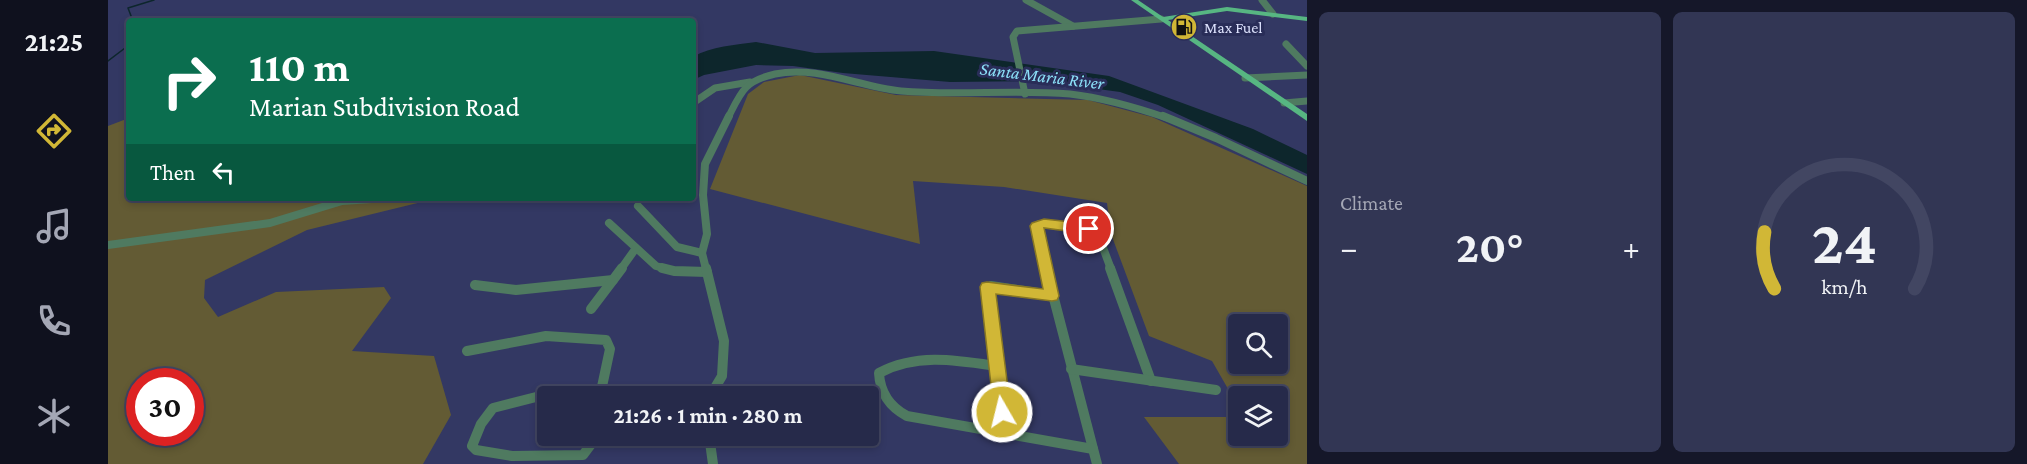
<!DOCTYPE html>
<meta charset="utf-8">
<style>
:root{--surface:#262a4a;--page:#323654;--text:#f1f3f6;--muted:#a4a7b5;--line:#424662;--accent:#d1b736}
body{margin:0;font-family:"Crimson Pro",serif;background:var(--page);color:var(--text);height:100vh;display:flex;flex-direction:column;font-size:22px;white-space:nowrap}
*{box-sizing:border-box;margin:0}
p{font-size:20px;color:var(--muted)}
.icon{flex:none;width:33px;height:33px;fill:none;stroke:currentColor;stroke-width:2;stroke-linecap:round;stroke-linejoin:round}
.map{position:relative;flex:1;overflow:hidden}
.panel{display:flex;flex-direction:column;gap:12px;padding:12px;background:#151729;width:720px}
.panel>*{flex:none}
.hud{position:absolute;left:18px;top:18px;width:570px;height:183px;border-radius:6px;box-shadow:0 3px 9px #0003,0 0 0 2px var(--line);background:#0b6e4f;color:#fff;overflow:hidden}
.tools{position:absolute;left:1120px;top:314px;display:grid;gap:12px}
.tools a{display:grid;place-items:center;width:60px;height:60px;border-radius:6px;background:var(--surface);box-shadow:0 3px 9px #0003,0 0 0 2px var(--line);font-size:30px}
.speed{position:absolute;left:18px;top:368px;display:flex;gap:12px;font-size:30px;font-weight:700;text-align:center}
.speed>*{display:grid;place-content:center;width:78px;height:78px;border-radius:50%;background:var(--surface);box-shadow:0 3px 9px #0003,0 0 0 2px var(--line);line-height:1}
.speed .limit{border:9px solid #d22;background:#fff;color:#111}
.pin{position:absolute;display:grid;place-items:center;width:51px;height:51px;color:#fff;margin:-26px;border:3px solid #fff;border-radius:50%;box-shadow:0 2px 6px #0007}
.me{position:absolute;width:66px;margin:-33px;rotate:352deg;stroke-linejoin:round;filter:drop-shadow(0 0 4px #0008)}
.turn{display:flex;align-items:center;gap:21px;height:126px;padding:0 24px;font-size:27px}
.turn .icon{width:78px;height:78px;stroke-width:2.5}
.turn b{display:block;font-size:42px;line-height:51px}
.then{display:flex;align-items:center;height:57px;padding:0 24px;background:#0003;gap:12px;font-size:22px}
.big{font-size:45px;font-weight:700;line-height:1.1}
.panel .widget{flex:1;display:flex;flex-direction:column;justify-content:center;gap:9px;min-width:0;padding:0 21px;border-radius:9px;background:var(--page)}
.panel .dial{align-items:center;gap:0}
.dial svg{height:156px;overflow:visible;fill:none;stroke:var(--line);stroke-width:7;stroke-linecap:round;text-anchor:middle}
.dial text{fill:var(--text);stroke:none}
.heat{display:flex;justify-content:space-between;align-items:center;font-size:33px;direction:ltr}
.panel .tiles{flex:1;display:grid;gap:12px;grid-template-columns:repeat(2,1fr)}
.trip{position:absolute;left:429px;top:386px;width:342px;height:60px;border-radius:6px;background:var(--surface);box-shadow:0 3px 9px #0003,0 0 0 2px var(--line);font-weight:700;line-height:60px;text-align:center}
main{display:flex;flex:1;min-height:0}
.dock{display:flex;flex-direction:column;width:108px;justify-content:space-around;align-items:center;background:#0f111e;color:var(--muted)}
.dock .icon{width:42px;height:42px}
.dock .selected{color:var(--accent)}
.dock b{font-size:27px;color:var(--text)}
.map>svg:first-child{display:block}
.green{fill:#635b34;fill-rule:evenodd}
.water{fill:#0d262c}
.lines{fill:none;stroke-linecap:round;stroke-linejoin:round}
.stream{stroke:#0d262c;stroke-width:1.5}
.minor-far2{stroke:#4f7a60;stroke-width:7}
.minor-far1{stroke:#4f7a60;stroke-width:8}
.minor{stroke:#4f7a60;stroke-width:10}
.major{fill:#57b682;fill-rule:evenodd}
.route{fill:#d1b736;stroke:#887723;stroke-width:1.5}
.labels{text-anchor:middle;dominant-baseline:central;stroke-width:6;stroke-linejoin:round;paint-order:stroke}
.far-poi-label{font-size:16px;fill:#dde2fd;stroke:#292d58;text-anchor:start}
.far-water-label{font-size:18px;font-style:italic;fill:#8ce1f9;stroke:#292d58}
</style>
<main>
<nav class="dock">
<b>21:25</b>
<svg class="icon selected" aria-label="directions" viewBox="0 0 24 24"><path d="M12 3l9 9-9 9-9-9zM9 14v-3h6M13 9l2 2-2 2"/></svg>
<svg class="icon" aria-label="music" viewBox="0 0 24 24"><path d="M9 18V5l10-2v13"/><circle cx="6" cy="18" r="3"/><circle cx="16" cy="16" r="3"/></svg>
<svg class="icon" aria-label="phone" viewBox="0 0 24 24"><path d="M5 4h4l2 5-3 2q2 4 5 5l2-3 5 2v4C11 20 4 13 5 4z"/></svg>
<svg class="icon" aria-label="climate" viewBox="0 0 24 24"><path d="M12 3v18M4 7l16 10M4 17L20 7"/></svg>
</nav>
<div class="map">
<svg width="1199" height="464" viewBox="0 0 1199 464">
<rect width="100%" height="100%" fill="#333863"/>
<g class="green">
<path d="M692,75L788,95L980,100L1044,117L1199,186V464H1071L1036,417H1131V435H1170V396H1131V408L1104,361L1041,336L1003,234L999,203L896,187L805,181L812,244L602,189L640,94L656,82ZM1131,324H1170V363H1131Z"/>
<path d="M21,118V198H330L199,230L97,280L96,298L110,317L168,292L276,287L283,298L244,351L326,356L343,415L315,464H0V126ZM32,381H82V432H32Z"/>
</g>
<path class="water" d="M648,42L707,53L826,51L1001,76L1145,129L1199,155V174L1050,105L1012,92L931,81L842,82L735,73L685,66L648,65L596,75L585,80V57C603,46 628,45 648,42Z"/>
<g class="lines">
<g class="stream">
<polyline points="25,21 20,8 46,0"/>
<polyline points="0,61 21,45"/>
</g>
<g class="minor-far2">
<polyline points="918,0 965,26"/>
<polyline points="1154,0 1165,14"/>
<polyline points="1178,44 1199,66"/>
<polyline points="1137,78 1199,75"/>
<polyline points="917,94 905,37 909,31 1053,19"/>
<polyline points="585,103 607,88 642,82"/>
<polyline points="1176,103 1199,101"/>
<path d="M620,118C633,92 636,81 667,74C710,65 751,87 793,91C849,96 906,89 962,94C996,98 1027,107 1059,118"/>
</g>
<g class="minor-far1">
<polyline points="1055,116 1108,138 1199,181"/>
<polyline points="530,206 569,247 594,253"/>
<polyline points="501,223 548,266 559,269"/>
<polyline points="0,245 162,223 234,201 279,198"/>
<polyline points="513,269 528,248"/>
<polyline points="598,269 594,253 599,234 595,195 597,164 621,116"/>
<polyline points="938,269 928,229 931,224 981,229 991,237 1003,269"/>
</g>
<g class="minor">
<polyline points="554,268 566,271 599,272"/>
<polyline points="598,268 616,341 614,376 602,396"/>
<polyline points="938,268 989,464"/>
<polyline points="1002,268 1043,381"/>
<polyline points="367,285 408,290 505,280 514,268"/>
<polyline points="483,309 505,280"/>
<polyline points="359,351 438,336 498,340 502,349 492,396"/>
<path d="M888,366C848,360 808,353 771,373C772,392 782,407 799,416L985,449"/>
<polyline points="963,369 1108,390"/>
<polyline points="484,396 436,395 385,408 373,424 364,446 368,450 404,456 475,455 490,435"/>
<polyline points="559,396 583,392 602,394"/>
<polyline points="601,435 605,464"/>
<polyline points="898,435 878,291 883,286 944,295"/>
</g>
<polygon class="major" points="1023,0 1030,0 1055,17 1119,7 1199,17 1199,21 1119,11 1060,20 1199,114 1199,121"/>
</g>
<polygon class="route" points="936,219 981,224 988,229 981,234 936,228 951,296 949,300 944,301 888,294 903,412 901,417 894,420 888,417 886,412 872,287 874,283 879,282 935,289 922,226 924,223"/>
<defs>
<symbol id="fuel-disc" viewBox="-11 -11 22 22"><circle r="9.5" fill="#d1b736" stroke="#292d58"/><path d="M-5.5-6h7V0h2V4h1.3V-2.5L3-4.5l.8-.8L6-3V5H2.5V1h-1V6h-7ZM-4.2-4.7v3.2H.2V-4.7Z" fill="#111"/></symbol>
</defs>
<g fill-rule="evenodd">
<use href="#fuel-disc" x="1061" y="12" width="30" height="30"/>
</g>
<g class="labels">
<g class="far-poi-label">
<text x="1096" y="27">Max Fuel</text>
</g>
<g class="far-water-label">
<text transform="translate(934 76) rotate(7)">Santa Maria River</text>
</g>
</g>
</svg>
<div class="tools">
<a><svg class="icon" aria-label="search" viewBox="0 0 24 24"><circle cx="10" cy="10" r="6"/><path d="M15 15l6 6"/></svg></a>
<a><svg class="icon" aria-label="layers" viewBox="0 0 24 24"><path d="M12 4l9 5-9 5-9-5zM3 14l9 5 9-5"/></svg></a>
</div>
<div class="speed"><div class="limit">30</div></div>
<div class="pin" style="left:981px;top:229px;background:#d93025"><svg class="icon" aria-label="arrive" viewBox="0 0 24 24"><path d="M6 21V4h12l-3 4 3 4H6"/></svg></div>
<svg class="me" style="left:894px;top:412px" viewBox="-20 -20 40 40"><circle r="17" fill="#d1b736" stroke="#fff" stroke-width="3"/><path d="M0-11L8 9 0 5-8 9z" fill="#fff"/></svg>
<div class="trip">21:26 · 1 min · 280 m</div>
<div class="hud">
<div class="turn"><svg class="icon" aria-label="right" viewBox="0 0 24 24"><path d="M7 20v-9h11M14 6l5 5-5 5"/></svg><div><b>110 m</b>Marian Subdivision Road</div></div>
<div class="then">Then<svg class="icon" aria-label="left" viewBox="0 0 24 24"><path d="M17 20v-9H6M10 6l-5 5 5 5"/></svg></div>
</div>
</div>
<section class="panel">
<div class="tiles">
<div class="widget"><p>Climate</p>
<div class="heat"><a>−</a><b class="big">20°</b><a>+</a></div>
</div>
<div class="widget dial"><svg viewBox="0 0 100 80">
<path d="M14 69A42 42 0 1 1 86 69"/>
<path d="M14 69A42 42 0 0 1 9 40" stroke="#d1b736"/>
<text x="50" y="56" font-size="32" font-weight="700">24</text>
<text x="50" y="72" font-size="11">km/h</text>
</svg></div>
</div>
</section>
</main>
